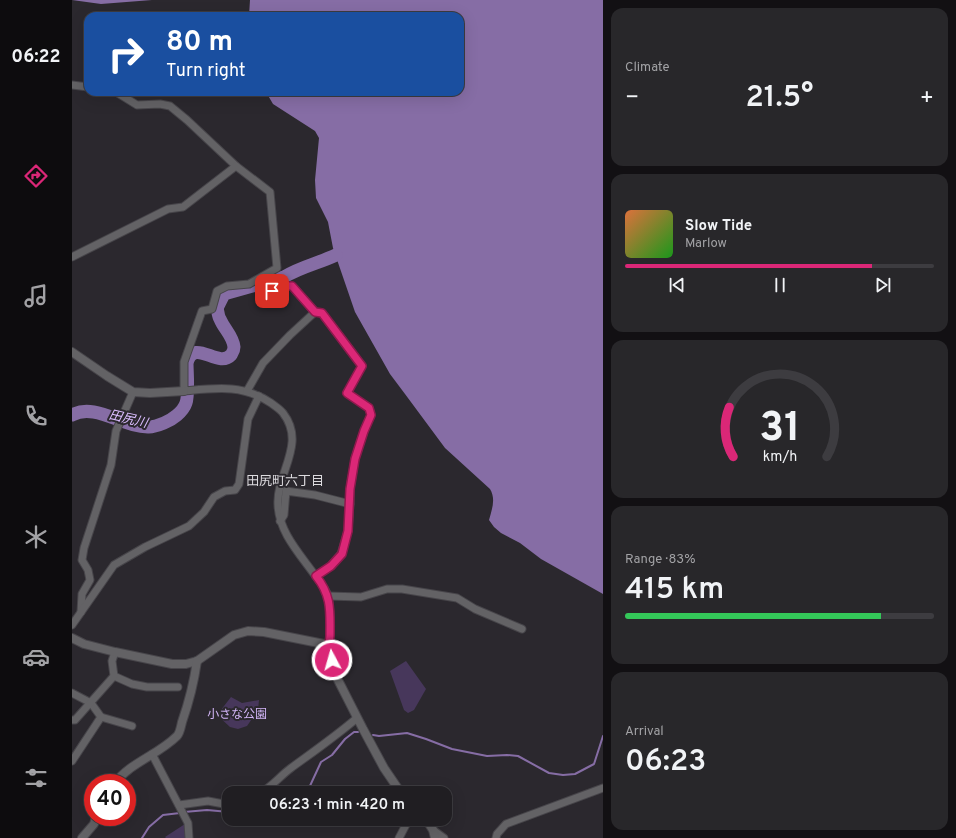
<!DOCTYPE html>
<meta charset="utf-8">
<style>
:root{--surface:#201e22;--page:#28272a;--text:#f1f3f6;--muted:#a2a2a5;--line:#3d3c40;--accent:#db2777}
body{margin:0;font-family:Overpass,"Noto Sans JP",sans-serif;background:var(--page);color:var(--text);height:100vh;display:flex;flex-direction:column;font-size:15px;white-space:nowrap}
*{box-sizing:border-box;margin:0}
p{font-size:13px;color:var(--muted)}
.icon{flex:none;width:22px;height:22px;fill:none;stroke:currentColor;stroke-width:2;stroke-linecap:round;stroke-linejoin:round}
.map{position:relative;flex:1;overflow:hidden}
.sheet{display:flex;flex-direction:column;gap:8px;padding:8px;background:#121013;width:353px}
.sheet>*{flex:none}
.guide{position:absolute;left:12px;top:12px;width:380px;height:84px;border-radius:12px;box-shadow:0 4px 16px #0002,0 0 0 1px var(--line);background:#1a4fa0;color:#fff;overflow:hidden}
.speed{position:absolute;left:12px;top:774px;display:flex;gap:8px;font-size:20px;font-weight:700;text-align:center}
.speed>*{display:grid;place-content:center;width:52px;height:52px;border-radius:50%;background:var(--surface);box-shadow:0 4px 16px #0002,0 0 0 1px var(--line);line-height:1}
.speed .limit{border:6px solid #d22;background:#fff;color:#111}
.pin{position:absolute;display:grid;place-items:center;width:34px;height:34px;color:#fff;margin:-17px;border-radius:8px;box-shadow:0 2px 6px #0006}
.me{position:absolute;width:44px;margin:-22px;rotate:354deg;stroke-linejoin:round;filter:drop-shadow(0 0 3px #0008)}
.turn{display:flex;align-items:center;gap:14px;height:84px;padding:0 16px;font-size:18px}
.turn .icon{width:52px;height:52px;stroke-width:2.5}
.turn b{display:block;font-size:28px;line-height:34px}
.big{font-size:30px;font-weight:600;line-height:1.1}
.sheet .widget{flex:1;display:flex;flex-direction:column;justify-content:center;gap:6px;min-width:0;padding:0 14px;border-radius:12px;background:var(--page)}
.sheet .dial{align-items:center;gap:0}
.dial svg{height:104px;overflow:visible;fill:none;stroke:var(--line);stroke-width:7;stroke-linecap:round;text-anchor:middle}
.dial text{fill:var(--text);stroke:none}
.song{display:flex;align-items:center;gap:12px}
.cover{width:48px;height:48px;border-radius:6px;background:linear-gradient(135deg,hsl(20 70% 55%),hsl(120 70% 35%))}
.played{height:4px;border-radius:2px;background:linear-gradient(90deg,var(--accent) 80%,var(--line) 80%)}
.keys{display:flex;justify-content:space-around;direction:ltr}
.heat{display:flex;justify-content:space-between;align-items:center;font-size:22px;direction:ltr}
.charge{height:6px;border-radius:3px;background:linear-gradient(90deg,#34c759 83%,var(--line) 0)}
.trip{position:absolute;left:150px;top:786px;width:230px;height:40px;border-radius:12px;background:var(--surface);box-shadow:0 4px 16px #0002,0 0 0 1px var(--line);font-weight:600;line-height:40px;text-align:center}
main{display:flex;flex:1;min-height:0}
.menu{display:flex;flex-direction:column;width:72px;justify-content:space-around;align-items:center;background:#0d0c0e;color:var(--muted)}
.menu .icon{width:28px;height:28px}
.menu .active{color:var(--accent)}
.menu b{font-size:18px;color:var(--text)}
.map>svg:first-child{display:block}
.green{fill:#47375b}
.water{fill:#866da5}
.lines{fill:none;stroke-linecap:round;stroke-linejoin:round}
.stream{stroke:#866da5;stroke-width:2}
.river{stroke:#866da5;stroke-width:13}
.minor-casing{stroke:#47454a;stroke-width:9}
.tertiary-casing{stroke:#47454a;stroke-width:10}
.minor{stroke:#636265;stroke-width:7}
.tertiary{stroke:#636265;stroke-width:8}
.route-casing{stroke:#8e194d;stroke-width:10}
.route{stroke:#db2777;stroke-width:7}
.labels{text-anchor:middle;dominant-baseline:central;stroke-width:4;stroke-linejoin:round;paint-order:stroke}
.park-label{font-size:12px;fill:#d2b5f7;stroke:#2b282e}
.water-label{font-size:13px;font-style:italic;fill:#d9bcfd;stroke:#2b282e}
.neighbourhood-label{font-size:13px;fill:#dddbdf;stroke:#2b282e}
</style>
<main>
<nav class="menu">
<b>06:22</b>
<svg class="icon active" aria-label="directions" viewBox="0 0 24 24"><path d="M12 3l9 9-9 9-9-9zM9 14v-3h6M13 9l2 2-2 2"/></svg>
<svg class="icon" aria-label="music" viewBox="0 0 24 24"><path d="M9 18V5l10-2v13"/><circle cx="6" cy="18" r="3"/><circle cx="16" cy="16" r="3"/></svg>
<svg class="icon" aria-label="phone" viewBox="0 0 24 24"><path d="M5 4h4l2 5-3 2q2 4 5 5l2-3 5 2v4C11 20 4 13 5 4z"/></svg>
<svg class="icon" aria-label="climate" viewBox="0 0 24 24"><path d="M12 3v18M4 7l16 10M4 17L20 7"/></svg>
<svg class="icon" aria-label="car" viewBox="0 0 24 24"><path d="M5 17H2v-5l4-1 3-4h7l3 4 3 1v5h-3M9 17h6M6 11h13"/><circle cx="7" cy="17" r="2"/><circle cx="17" cy="17" r="2"/></svg>
<svg class="icon" aria-label="filters" viewBox="0 0 24 24"><path d="M4 7h16M4 17h16"/><circle cx="9" cy="7" r="2"/><circle cx="15" cy="17" r="2"/></svg>
</nav>
<div class="map">
<svg width="531" height="838" viewBox="0 0 531 838">
<rect width="100%" height="100%" fill="#2b282e"/>
<g class="green">
<polygon points="334,661 354,689 342,710 336,713 332,710 318,671"/>
<polygon points="159,697 170,703 187,700 186,710 175,726 166,729 158,727 145,715"/>
<polygon points="113,824 116,838 94,838 93,837"/>
</g>
<g class="water">
<polygon points="0,0 80,0 29,4"/>
<path d="M178,0H531V594L469,559L448,543L429,533L422,527L417,520C420,509 424,499 418,489L373,448L333,394L318,374L283,312L261,248L256,222L244,198L243,180L247,138L243,131L201,104L194,92H388V16H177Z"/>
</g>
<g class="lines">
<g class="stream">
<polyline points="301,735 307,736 335,733 354,739 380,749 415,756 435,755 446,756 477,773 491,775 503,774 522,764 531,736"/>
<polyline points="228,793 237,788 249,762 260,755 273,739 282,732 286,732"/>
<polyline points="112,812 135,810 157,812"/>
<polyline points="70,838 77,827 91,815 108,813"/>
</g>
<path class="river" d="M0,415C23,402 52,428 77,427C82,427 87,425 92,423C100,420 111,412 114,403C117,395 115,372 115,363C122,337 146,369 159,355C161,352 162,351 162,347C161,336 152,329 148,319C146,316 146,311 145,308L152,294L212,277C228,267 247,263 264,255"/>
<defs>
<g id="minor">
<polyline points="0,85 16,87"/>
<polyline points="44,92 65,105 88,104 98,106 115,120 164,166"/>
<path d="M0,257L96,209L111,207L164,166L198,192L205,268L177,284L155,286L145,291L140,309L130,311L112,362V391C144,388 171,384 199,403C203,406 208,409 211,413C235,444 204,473 206,505C207,532 227,553 242,574C247,581 254,588 256,596C258,605 258,615 258,624C258,632 258,640 256,647"/>
<polyline points="188,296 212,286 220,286 243,312"/>
<polyline points="175,391 191,363 218,335 243,312 250,313 290,366 275,393 297,408 299,415 292,431 283,459 278,489 278,504 276,531 269,554 259,566 244,576"/>
<polyline points="208,521 212,515 214,491 243,495 278,504"/>
<polyline points="256,596 289,597 315,589 330,589 385,598 403,609 450,629"/>
<polyline points="9,612 10,594 18,580 16,570 10,560 12,548 39,465 44,431 61,392"/>
<polyline points="0,625 42,565 73,547 117,526 132,512 142,497 153,491 163,490 167,484 176,419 187,396"/>
<polyline points="42,676 60,684 75,687 106,687"/>
<polyline points="0,693 19,703 29,717 0,761"/>
<polyline points="29,717 60,726"/>
<polyline points="0,720 3,720 42,676 40,661 43,652"/>
<polyline points="80,754 116,823 117,838"/>
<path d="M188,793C200,787 208,776 219,768C241,752 264,736 285,718"/>
<polyline points="107,805 136,801 157,805"/>
<polyline points="361,830 372,838"/>
<polyline points="327,838 337,819"/>
<polyline points="424,838 425,834 434,824 531,788"/>
</g>
<g id="tertiary">
<polyline points="0,352 35,376 61,392 78,393 112,391"/>
<polyline points="0,638 12,644 43,652 100,664 114,664 125,661 162,635 176,631 192,632 252,644 258,652 266,680 291,729 312,768 329,793"/>
<path d="M43,783C59,762 86,755 105,736C108,733 109,726 110,722C117,702 122,682 125,661"/>
<polyline points="354,819 361,830 363,838"/>
<polyline points="10,838 22,824 24,817"/>
</g>
</defs>
<use href="#minor" class="minor-casing"/>
<use href="#tertiary" class="tertiary-casing"/>
<use href="#minor" class="minor"/>
<use href="#tertiary" class="tertiary"/>
</g>
<g class="lines">
<defs>
<path id="route" d="M200,291L212,286H220L243,312L250,313L290,366L275,393L297,408L299,415L292,431L283,459L278,489L276,531L270,554L259,566L244,576C260,596 258,612 258,636C258,640 256,645 256,648C257,652 259,656 260,660"/>
</defs>
<use href="#route" class="route-casing"/>
<use href="#route" class="route"/>
</g>
<g class="labels">
<g class="park-label">
<text x="165" y="715">小さな公園</text>
</g>
<g class="water-label">
<text transform="translate(56 420) rotate(13)">田尻川</text>
</g>
<g class="neighbourhood-label">
<text x="213" y="482">田尻町六丁目</text>
</g>
</g>
</svg>
<div class="speed"><div class="limit">40</div></div>
<div class="pin" style="left:200px;top:291px;background:#d93025"><svg class="icon" aria-label="arrive" viewBox="0 0 24 24"><path d="M6 21V4h12l-3 4 3 4H6"/></svg></div>
<svg class="me" style="left:260px;top:660px" viewBox="-20 -20 40 40"><circle r="17" fill="#db2777" stroke="#fff" stroke-width="3"/><path d="M0-11L8 9 0 5-8 9z" fill="#fff"/></svg>
<div class="trip">06:23 · 1 min · 420 m</div>
<div class="guide">
<div class="turn"><svg class="icon" aria-label="right" viewBox="0 0 24 24"><path d="M7 20v-9h11M14 6l5 5-5 5"/></svg><div><b>80 m</b>Turn right</div></div>
</div>
</div>
<section class="sheet">
<div class="widget"><p>Climate</p>
<div class="heat"><a>−</a><b class="big">21.5°</b><a>+</a></div>
</div>
<div class="widget">
<div class="song"><i class="cover"></i><div><b>Slow Tide</b><p>Marlow</p></div></div>
<div class="played"></div>
<div class="keys"><svg class="icon" aria-label="previous" viewBox="0 0 24 24"><path d="M18 5L8 12l10 7zM5 5v14"/></svg><svg class="icon" aria-label="pause" viewBox="0 0 24 24"><path d="M8 5v14M16 5v14"/></svg><svg class="icon" aria-label="next" viewBox="0 0 24 24"><path d="M6 5l10 7-10 7zM19 5v14"/></svg></div>
</div>
<div class="widget dial"><svg viewBox="0 0 100 80">
<path d="M14 69A42 42 0 1 1 86 69"/>
<path d="M14 69A42 42 0 0 1 11 31" stroke="#db2777"/>
<text x="50" y="56" font-size="32" font-weight="700">31</text>
<text x="50" y="72" font-size="11">km/h</text>
</svg></div>
<div class="widget"><p>Range · 83%</p><b class="big">415 km</b><div class="charge"></div></div>
<div class="widget"><p>Arrival</p><b class="big">06:23</b></div>
</section>
</main>
